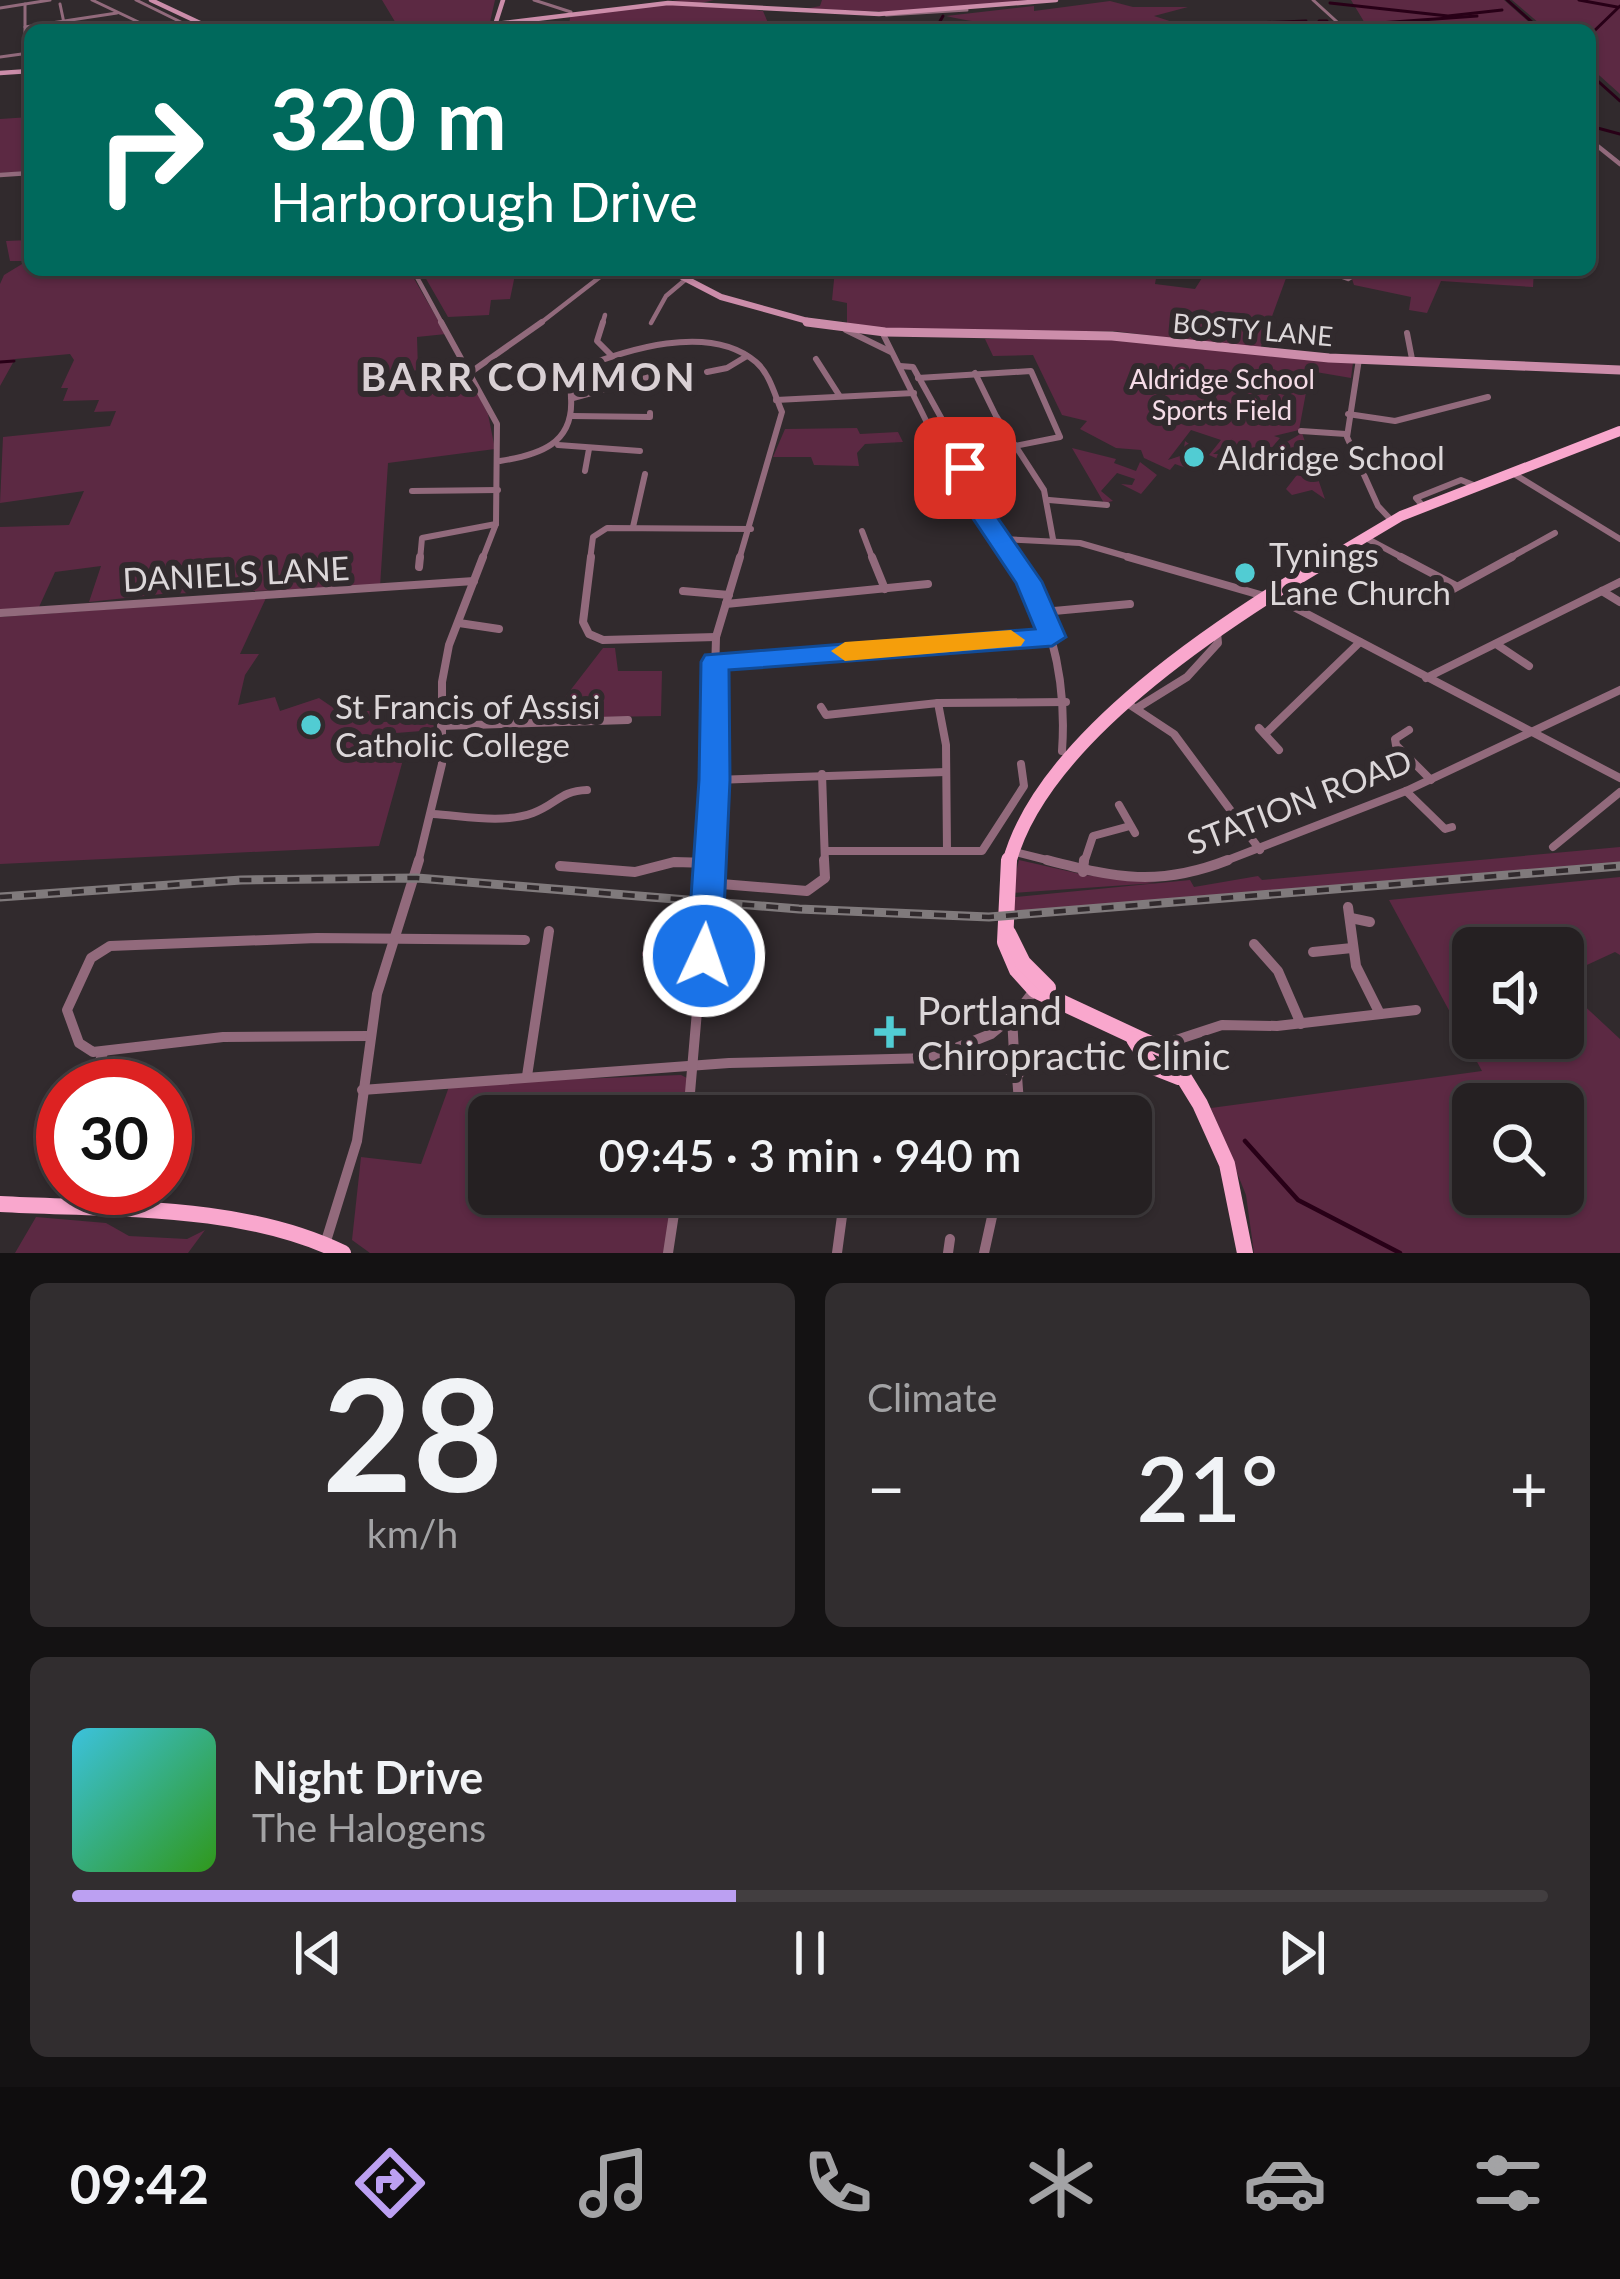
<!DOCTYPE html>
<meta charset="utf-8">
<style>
:root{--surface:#252022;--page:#312d2f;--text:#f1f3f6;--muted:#a3a3a5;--line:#423e40;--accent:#bca0f2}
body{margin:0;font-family:Lato,sans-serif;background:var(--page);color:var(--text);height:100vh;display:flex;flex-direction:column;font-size:45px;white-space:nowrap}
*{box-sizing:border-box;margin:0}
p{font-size:39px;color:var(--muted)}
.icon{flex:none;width:66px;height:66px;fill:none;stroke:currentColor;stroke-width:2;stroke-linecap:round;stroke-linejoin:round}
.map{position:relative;height:1253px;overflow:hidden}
.details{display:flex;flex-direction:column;gap:30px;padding:30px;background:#141213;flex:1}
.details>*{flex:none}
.hud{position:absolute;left:24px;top:24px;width:1572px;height:252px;border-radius:18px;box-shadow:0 3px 9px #0004,0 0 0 3px var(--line);background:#00695c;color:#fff;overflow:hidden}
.tools{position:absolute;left:1452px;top:927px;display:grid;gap:24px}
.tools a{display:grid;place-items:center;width:132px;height:132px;border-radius:18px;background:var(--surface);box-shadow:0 3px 9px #0004,0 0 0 3px var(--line);font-size:60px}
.speed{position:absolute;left:36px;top:1059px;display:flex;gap:24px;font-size:60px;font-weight:700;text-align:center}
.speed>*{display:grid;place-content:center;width:156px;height:156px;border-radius:50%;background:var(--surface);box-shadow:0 3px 9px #0004,0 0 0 3px var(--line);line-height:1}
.speed .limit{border:18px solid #d22;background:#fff;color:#111}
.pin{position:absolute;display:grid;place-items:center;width:102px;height:102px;color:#fff;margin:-51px;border-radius:24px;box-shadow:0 6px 18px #0006}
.me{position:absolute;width:132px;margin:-66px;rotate:3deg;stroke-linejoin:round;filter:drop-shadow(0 0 9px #0008)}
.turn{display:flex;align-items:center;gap:42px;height:252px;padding:0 48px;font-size:54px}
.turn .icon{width:156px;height:156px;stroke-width:2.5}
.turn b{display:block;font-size:84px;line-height:102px}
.big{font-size:90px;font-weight:600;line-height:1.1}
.details .tile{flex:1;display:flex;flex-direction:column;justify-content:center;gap:18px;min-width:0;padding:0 42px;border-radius:18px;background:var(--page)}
.details .dial{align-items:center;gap:0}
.dial b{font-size:156px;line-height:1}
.song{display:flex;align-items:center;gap:36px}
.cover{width:144px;height:144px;border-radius:18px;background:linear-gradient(135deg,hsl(190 70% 55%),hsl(110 70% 35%))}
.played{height:12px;border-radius:6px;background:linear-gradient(90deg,var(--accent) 45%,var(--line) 45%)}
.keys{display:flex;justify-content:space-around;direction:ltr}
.heat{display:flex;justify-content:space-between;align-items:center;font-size:66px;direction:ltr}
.details .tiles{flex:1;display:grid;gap:30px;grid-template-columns:1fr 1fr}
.tile:last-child{grid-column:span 2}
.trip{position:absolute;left:468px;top:1095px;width:684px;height:120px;border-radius:18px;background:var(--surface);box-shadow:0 3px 9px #0004,0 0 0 3px var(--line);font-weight:600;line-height:120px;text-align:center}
.dock{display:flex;height:192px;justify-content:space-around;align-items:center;background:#0f0d0e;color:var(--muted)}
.dock .icon{width:84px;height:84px}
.dock .current{color:var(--accent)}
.dock b{font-size:54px;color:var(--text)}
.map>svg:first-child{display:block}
.green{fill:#5c2943;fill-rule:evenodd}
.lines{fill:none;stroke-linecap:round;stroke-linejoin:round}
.stream-far1{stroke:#280017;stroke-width:3}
.stream{stroke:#280017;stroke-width:4.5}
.canal{stroke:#280017;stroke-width:3}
.street-far4{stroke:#926a7c;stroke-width:3}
.street-far3{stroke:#926a7c;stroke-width:4.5}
.street-far2{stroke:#926a7c;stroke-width:6}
.street-far1{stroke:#926a7c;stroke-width:8}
.street{stroke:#926a7c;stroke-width:10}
.secondary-far2{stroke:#cc8daa;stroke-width:4.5}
.secondary-far1{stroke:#cc8daa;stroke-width:6}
.secondary{stroke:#cc8daa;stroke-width:9}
.primary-far2{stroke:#f9a7cd;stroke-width:10}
.primary-far1{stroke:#f9a7cd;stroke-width:14}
.primary{stroke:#f9a7cd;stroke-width:16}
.rail-casing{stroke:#807a7c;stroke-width:9}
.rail{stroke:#312a2d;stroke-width:4.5;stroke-dasharray:12;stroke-linecap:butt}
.route{fill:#1a73e8;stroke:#114b97;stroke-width:3}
.slow{fill:#f59e0b}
.poi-dot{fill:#51ccd3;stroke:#312a2d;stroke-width:4.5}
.labels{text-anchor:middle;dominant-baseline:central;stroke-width:12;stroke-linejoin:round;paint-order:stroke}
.far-street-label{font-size:27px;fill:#dcd7d9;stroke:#312a2d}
.far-park-label{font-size:27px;fill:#f5dce7;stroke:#312a2d}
.poi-label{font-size:33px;fill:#dcd7d9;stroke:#312a2d;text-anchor:start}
.street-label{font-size:33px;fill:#dcd7d9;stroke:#312a2d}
.far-district-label{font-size:39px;font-weight:bold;letter-spacing:3px;fill:#d9d0d4;stroke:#312a2d}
.near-poi-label{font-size:39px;fill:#dcd7d9;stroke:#312a2d;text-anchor:start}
</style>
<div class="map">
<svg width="1620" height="1253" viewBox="0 0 1620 1253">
<rect width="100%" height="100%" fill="#312a2d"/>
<g class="green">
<polygon points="382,0 495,0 490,22 448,30 400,30"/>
<polygon points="681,0 714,0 701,3 763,11 771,30 757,30 754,22 731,24 732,30 544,30 569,24 571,13"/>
<polygon points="822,0 1050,0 897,12 805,9 820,6"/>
<polygon points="1351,0 1504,0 1538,30 1350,30 1340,25 1366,25"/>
<polygon points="1512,0 1620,0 1620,94 1590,67 1590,30 1547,30"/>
<path d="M1110,1L1133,7H1188L1154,16L1182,25C1134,41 997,28 946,16L1034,6V11Z"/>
<polygon points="30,117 30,171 0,173 0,119"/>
<polygon points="30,240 30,270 409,270 446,334 417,337 418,370 412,371 413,380 468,375 488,414 495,449 388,463 380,587 162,594 89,602 101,566 55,572 39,607 0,612 0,527 69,525 84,491 0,503 3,437 110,426 116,411 94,412 99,400 63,401 68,388 61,388 74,360 70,354 15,359 0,386 0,284 4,275 27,261 10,261 6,241"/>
<polygon points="421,270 516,270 510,299 491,300 489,315 448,317"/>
<polygon points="835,270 1140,270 1157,273 1155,284 1195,289 1207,270 1534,270 1533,287 1441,281 1427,313 1409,310 1411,297 1354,285 1351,276 1289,270 1260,349 1114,331 943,333 847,327 847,303 832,300"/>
<polygon points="1079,337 1353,362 1351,378 1310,371 1299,430 1274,436 1280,438 1256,466 1230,457 1224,446 1233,438 1213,454 1225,454 1225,462 1209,455 1221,440 1191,430 1168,460 1183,455 1185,441 1192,446 1185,458 1202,464 1189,469 1175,464 1170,470 1144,458 1141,450 1116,448 1080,429 1087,421 1062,415 1033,355 993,356 985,339"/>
<polygon points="857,428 860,434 898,432 903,442 865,444 857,453 859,466 814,465 811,457 773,457 785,429"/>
<polygon points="1302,433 1325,499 1312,490 1292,495 1286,489 1307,462 1273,450"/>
<polygon points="1072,448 1116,459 1114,463 1136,471 1140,462 1157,475 1141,494 1121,484 1132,485 1135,479 1117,473 1101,491 1113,501 1104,503"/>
<polygon points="266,598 240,654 259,654 245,675 238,705 275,697 280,711 319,698 338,711 371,711 374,719 382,722 433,720 434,730 371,735 368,747 406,749 379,846 0,864 0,617"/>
<polygon points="603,648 615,648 618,671 662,671 661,716 549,718"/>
<polygon points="1620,847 1620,862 1011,913 1015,897 1190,880 1194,887 1258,876 1262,880"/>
<polygon points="1019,860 1085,875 1156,883 1011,893"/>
<path d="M1620,877V955L1615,952L1563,976V948H1473V1038H1563V986L1620,1039V1253H1254L1246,1195L1211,1108L1482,1071L1389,900ZM1473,1104H1563V1194H1473Z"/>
<polygon points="681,1075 689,1079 684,1116 489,1116 489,1194 673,1194 664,1253 370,1253 352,1240 361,1157 421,1164 450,1084"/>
<polygon points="36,1217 106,1223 129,1236 187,1239 205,1230 188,1253 15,1253"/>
</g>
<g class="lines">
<g class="stream-far1">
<polyline points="1579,0 1617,7"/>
<polyline points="1330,3 1448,16 1502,10"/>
<polyline points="1319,21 1327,21"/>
<polyline points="1379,23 1477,16"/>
<polyline points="1181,26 1306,21"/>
<polyline points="935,30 943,16"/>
<polyline points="1590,35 1620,6"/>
<polyline points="0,362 14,361"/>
</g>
<polyline class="stream" points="1245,1141 1298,1200 1400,1253"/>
<g class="canal">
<polyline points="1507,0 1541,30"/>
<polyline points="1590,74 1620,101"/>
<polyline points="1590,126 1620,134"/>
</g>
<g class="street-far4">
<polyline points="92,0 149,27"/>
<polyline points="136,0 197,30"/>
<polyline points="534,0 571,12"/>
<polyline points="1313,0 1346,30"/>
<polyline points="25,4 25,53"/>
<polyline points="60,4 64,23"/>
<polyline points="0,8 50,0"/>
<polyline points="886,15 967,10"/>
<polyline points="25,27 117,13"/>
<polyline points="77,30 108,30"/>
<polyline points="503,30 524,21"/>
<polyline points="0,57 29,53"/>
</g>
<g class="street-far3">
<polyline points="1590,140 1620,164"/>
<polyline points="0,175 30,173"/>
<polyline points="413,270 443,325"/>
<polyline points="1329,272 1348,279 1356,274"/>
<polyline points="651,323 666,296 685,280"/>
<polyline points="538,325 609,270"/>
<polyline points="602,325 605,315"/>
</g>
<g class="street-far2">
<polyline points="441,322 497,424 496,524 482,560"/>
<polyline points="603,322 597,341 612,356"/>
<polyline points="846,330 891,352"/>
<polyline points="1407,333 1412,359"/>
<polyline points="883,334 948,465 1016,560"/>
<polyline points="816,359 839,395"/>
<polyline points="1359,359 1347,437 1378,506 1392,521"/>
<polyline points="900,366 913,367 990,506 982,513"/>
<polyline points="471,372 542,322"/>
<polyline points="707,372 727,368 747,356"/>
<polyline points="975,373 996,416 1044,490 1053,539"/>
<polyline points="918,378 1031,371 1060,437 1015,446"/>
<polyline points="573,398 650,377"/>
<polyline points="776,400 914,393"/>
<polyline points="1348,414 1395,421 1488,397"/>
<polyline points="572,416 650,417 650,413"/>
<polyline points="1301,431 1346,434"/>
<polyline points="558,445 640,451"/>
<path d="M500,461C539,455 574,444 571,398C571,385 568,381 575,370C625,350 709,322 756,362C770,374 775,396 782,412L739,560"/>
<polyline points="585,471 589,449"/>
<polyline points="1514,474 1620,539"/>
<polyline points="412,491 498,490"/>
<polyline points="1049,500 1107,505"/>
<polyline points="1423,506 1416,498 1461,480 1476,486"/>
<polyline points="633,527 645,474"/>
<polyline points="862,531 873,560"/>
<polyline points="1364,537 1407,560"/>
<polyline points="1002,539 1080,543 1139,560"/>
<polyline points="1274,551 1280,548 1299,560"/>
<polyline points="420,560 422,538 496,524"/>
<polyline points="590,560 593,537 607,528 751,529"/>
<polyline points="1506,560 1555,533"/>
</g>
<g class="street-far1">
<polyline points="591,557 583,622 589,634 603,640 716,637"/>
<polyline points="872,557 885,589"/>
<path d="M1014,557C1052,616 1067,681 1062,751"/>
<polyline points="1128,557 1264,596"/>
<polyline points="1294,557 1312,568"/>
<polyline points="1401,557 1456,586"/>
<polyline points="419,567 420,557"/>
<polyline points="683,591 729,595"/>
<polyline points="1602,591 1620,602"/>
<polyline points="1269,594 1620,778"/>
<polyline points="726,604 928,584"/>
<polyline points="1403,605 1435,599 1512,557"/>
<polyline points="1043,612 1130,604"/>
<polyline points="0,613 474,581"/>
<polyline points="459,623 499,629"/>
<polyline points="1496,644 1529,666"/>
<polyline points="715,662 1052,637"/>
<polyline points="1426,678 1620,582"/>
<polyline points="938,703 946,745 947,850"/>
<polyline points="1127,703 1174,734 1260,850"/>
<polyline points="821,707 826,715 938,703 1066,702"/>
<polyline points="1137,708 1187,677 1218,643 1217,633"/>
<polyline points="441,726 628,720"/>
<polyline points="1259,728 1279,750"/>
<polyline points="1409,730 1395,739 1396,745 1431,780"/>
<polyline points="1265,734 1360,642"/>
<polyline points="822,774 825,863"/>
<polyline points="715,780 946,772"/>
<polyline points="1406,791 1445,829 1452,827"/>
<polyline points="1119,805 1135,833"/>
<path d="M433,814C465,816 502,824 533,813C557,804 560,791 587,790"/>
<polyline points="1553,847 1620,792"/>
<polyline points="825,851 982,851 1024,786 1021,764"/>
<polyline points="1015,852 1059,863"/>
<polyline points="418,863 442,764 442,682 449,645 483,557"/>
<polyline points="670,863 710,863"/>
<polyline points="710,863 716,637 740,557"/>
<polyline points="1084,863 1093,836 1130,826"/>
<polyline points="1220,863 1406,791 1620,690"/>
</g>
<g class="street">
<path d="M1047,860C1116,878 1159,887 1228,860"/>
<polyline points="560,866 635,872 674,862 710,863"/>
<polyline points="1083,872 1084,860"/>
<polyline points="709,883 807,891 825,878 824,860"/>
<polyline points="1348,907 1356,966 1380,1014"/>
<polyline points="1351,918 1370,922"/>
<polyline points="1254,944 1278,971 1301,1024"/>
<polyline points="1313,952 1352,948"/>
<polyline points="647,954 704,957"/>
<polyline points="1012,1016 1014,1054"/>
<polyline points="368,1036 223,1037 93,1052 79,1043 67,1010 91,958 110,946 317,938 525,940"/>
<polyline points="1161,1045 1222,1025 1277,1026 1416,1010"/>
<polyline points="967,1050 991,1058 1017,1076"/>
<polyline points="1014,1054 1027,1065 1017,1076"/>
<polyline points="94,1076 103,1053"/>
<polyline points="527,1076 549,931"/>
<polyline points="1017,1076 1020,1116"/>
<polyline points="362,1090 729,1063 931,1058 991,1034 1017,1013 1036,988"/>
<polyline points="688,1116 710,860"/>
<polyline points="326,1241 357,1141 377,994 419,860"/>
<polyline points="668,1253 677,1194"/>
<polyline points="837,1253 842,1216"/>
<polyline points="948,1253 950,1239"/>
<polyline points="984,1253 997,1194"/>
</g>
<g class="secondary-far2">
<polyline points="151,0 215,30"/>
<polyline points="495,25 503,0"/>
<polyline points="463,28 668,3 879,14 1056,0"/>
<polyline points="0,73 30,71"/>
</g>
<polyline class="secondary-far1" points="669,270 721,297 822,325"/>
<polyline class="secondary" points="807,322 885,332 1112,336 1329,358 1620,370"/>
<polyline class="primary-far2" points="1327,560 1401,516 1620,431"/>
<path class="primary-far1" d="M1009,863C1042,738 1225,620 1332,557"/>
<g class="primary">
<polyline points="1009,860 1005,942 1017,970 1035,990 1168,1052 1200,1104 1227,1164 1245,1253"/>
<polyline points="1008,933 1023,963 1048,988"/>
<polyline points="1134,1039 1151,1066 1179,1077"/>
<path d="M0,1204C111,1210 241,1203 343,1253"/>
</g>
<defs>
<polyline id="rail" points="0,897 241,880 417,878 799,909 989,917 1620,866"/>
</defs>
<use href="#rail" class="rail-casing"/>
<use href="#rail" class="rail"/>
</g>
<polygon class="route" points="965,461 973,463 1002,506 995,514 1042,582 1066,637 1052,646 729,670 730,780 722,956 717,967 704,972 692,967 687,956 699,780 701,662 705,655 1035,629 1016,583 970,514 977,505 953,468"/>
<polygon class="slow" points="1011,630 1025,640 1021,646 845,661 831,651 845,642"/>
<g class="poi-dot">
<circle cx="1194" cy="457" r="12"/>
<circle cx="1245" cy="573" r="12"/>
<circle cx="311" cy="725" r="12"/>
<path d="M884 1014h12v12h12v12h-12v12h-12v-12h-12v-12h12z"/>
</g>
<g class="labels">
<g class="far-street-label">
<text transform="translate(1253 329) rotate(5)">BOSTY LANE</text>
</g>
<g class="far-park-label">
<text x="1222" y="378">Aldridge School<tspan x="1222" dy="31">Sports Field</tspan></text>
</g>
<g class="poi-label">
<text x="1218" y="457">Aldridge School</text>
<text x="1269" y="554">Tynings<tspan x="1269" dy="38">Lane Church</tspan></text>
<text x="335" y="706">St Francis of Assisi<tspan x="335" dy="38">Catholic College</tspan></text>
</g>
<g class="street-label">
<text transform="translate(236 573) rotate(-3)">DANIELS LANE</text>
<text transform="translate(1299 801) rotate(-21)">STATION ROAD</text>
</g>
<g class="far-district-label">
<text x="529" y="376">BARR COMMON</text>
</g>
<g class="near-poi-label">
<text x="917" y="1010">Portland<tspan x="917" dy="45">Chiropractic Clinic</tspan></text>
</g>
</g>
</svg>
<div class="tools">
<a><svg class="icon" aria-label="sound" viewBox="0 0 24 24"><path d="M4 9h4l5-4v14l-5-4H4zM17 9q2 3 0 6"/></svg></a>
<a><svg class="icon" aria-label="search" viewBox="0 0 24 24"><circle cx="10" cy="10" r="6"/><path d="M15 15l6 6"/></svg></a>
</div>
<div class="speed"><div class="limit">30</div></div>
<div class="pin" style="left:965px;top:468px;background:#d93025"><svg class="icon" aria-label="arrive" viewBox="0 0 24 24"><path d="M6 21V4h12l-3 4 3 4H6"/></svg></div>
<svg class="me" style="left:704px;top:956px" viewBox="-20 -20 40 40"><circle r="17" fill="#1a73e8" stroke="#fff" stroke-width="3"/><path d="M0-11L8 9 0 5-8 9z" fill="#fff"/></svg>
<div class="trip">09:45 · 3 min · 940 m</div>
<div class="hud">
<div class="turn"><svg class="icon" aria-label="right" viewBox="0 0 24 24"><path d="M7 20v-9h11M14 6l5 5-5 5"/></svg><div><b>320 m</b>Harborough Drive</div></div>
</div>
</div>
<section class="details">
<div class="tiles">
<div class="tile dial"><b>28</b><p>km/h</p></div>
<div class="tile"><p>Climate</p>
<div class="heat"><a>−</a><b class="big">21°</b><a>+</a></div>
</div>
<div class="tile">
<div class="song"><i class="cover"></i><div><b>Night Drive</b><p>The Halogens</p></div></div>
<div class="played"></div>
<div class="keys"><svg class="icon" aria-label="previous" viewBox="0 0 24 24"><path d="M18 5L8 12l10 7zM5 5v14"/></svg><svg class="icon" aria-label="pause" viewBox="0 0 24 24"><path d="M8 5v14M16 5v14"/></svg><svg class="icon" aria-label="next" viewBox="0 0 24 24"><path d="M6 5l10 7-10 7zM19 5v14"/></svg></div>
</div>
</div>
</section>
<nav class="dock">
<b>09:42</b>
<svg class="icon current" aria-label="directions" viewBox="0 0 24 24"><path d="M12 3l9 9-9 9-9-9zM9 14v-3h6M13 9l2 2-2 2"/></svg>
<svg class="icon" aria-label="music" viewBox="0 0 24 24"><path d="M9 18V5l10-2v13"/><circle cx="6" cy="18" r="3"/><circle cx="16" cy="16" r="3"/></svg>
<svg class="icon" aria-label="phone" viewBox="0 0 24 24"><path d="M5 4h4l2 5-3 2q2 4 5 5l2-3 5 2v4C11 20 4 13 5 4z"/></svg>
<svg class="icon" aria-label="climate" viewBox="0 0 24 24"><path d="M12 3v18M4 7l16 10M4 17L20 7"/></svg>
<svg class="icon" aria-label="car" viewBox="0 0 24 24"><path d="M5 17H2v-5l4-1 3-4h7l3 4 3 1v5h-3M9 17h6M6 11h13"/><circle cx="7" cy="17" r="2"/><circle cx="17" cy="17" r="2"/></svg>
<svg class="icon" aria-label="filters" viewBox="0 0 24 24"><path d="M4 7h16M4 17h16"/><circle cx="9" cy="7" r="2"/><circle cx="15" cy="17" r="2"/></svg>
</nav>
